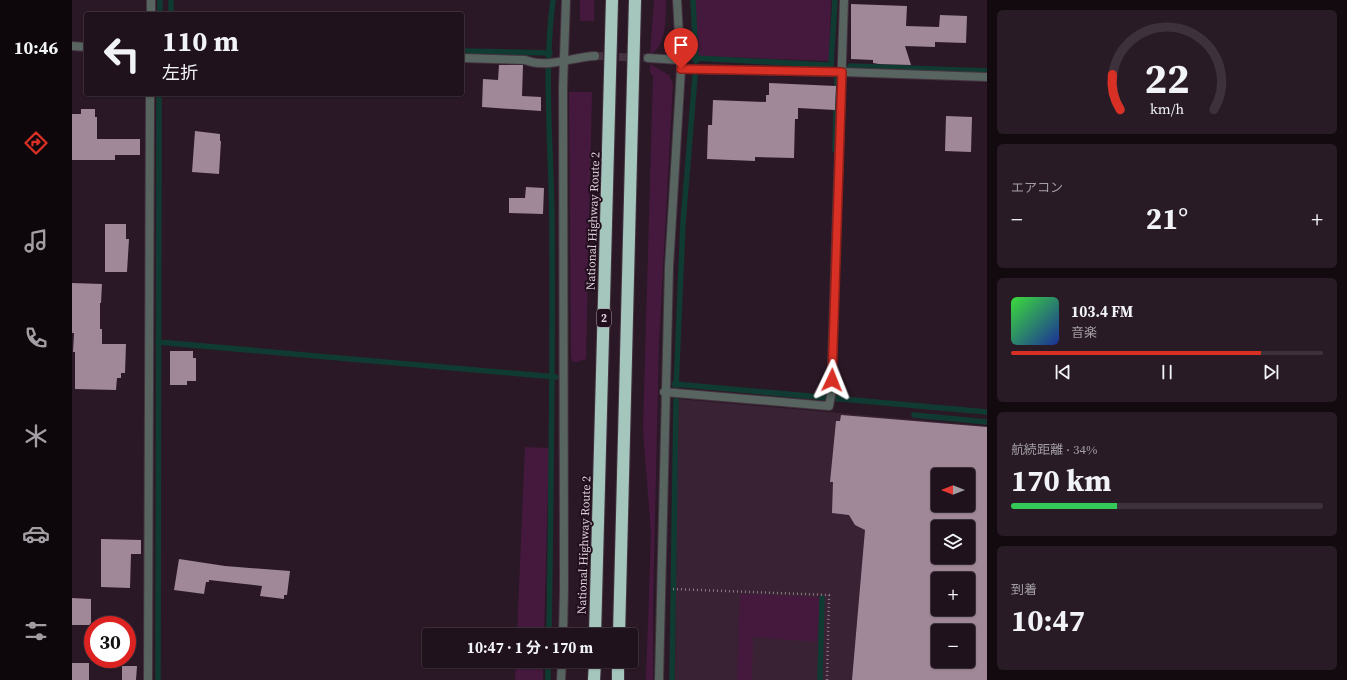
<!DOCTYPE html>
<html lang="ja">
<meta charset="utf-8">
<style>
:root{--surface:#20121c;--page:#281b25;--text:#f1f3f6;--muted:#a29ea3;--line:#3d323b;--accent:#d93025}
body{margin:0;font-family:"Source Serif 4","Noto Sans JP",serif;background:var(--page);color:var(--text);height:100vh;display:flex;flex-direction:column;font-size:15px;white-space:nowrap}
*{box-sizing:border-box;margin:0}
p{font-size:13px;color:var(--muted)}
.icon{flex:none;width:22px;height:22px;fill:none;stroke:currentColor;stroke-width:2;stroke-linecap:round;stroke-linejoin:round}
.map{position:relative;flex:1;overflow:hidden}
.drawer{display:flex;flex-direction:column;gap:10px;padding:10px;background:#120a0f;width:360px}
.drawer>*{flex:none}
.banner{position:absolute;left:12px;top:12px;width:380px;height:84px;border-radius:4px;box-shadow:0 1px 3px #0004,0 0 0 1px var(--line);background:#20121c;color:var(--text);overflow:hidden}
.needle{width:26px;rotate:270deg}
.fabs{position:absolute;left:859px;top:468px;display:grid;gap:8px}
.fabs a{display:grid;place-items:center;width:44px;height:44px;border-radius:4px;background:var(--surface);box-shadow:0 1px 3px #0004,0 0 0 1px var(--line);font-size:20px}
.speed{position:absolute;left:12px;top:616px;display:flex;gap:8px;font-size:20px;font-weight:700;text-align:center}
.speed>*{display:grid;place-content:center;width:52px;height:52px;border-radius:50%;background:var(--surface);box-shadow:0 1px 3px #0004,0 0 0 1px var(--line);line-height:1}
.speed .limit{border:6px solid #d22;background:#fff;color:#111}
.pin{position:absolute;display:grid;place-items:center;width:34px;height:34px;color:#fff;margin:-41px -17px;border-radius:50% 50% 50% 0;rotate:-45deg;box-shadow:0 0 4px #0007}
.pin .icon{rotate:45deg}
.me{position:absolute;width:44px;margin:-22px;rotate:2deg;stroke-linejoin:round;filter:drop-shadow(0 0 3px #0008)}
.turn{display:flex;align-items:center;gap:14px;height:84px;padding:0 12px;font-size:18px}
.turn .icon{width:52px;height:52px;stroke-width:2.5}
.turn b{display:block;font-size:28px;line-height:34px}
.big{font-size:30px;font-weight:700;line-height:1.1}
.drawer .widget{flex:1;display:flex;flex-direction:column;justify-content:center;gap:6px;min-width:0;padding:0 14px;border-radius:6px;background:var(--page)}
.drawer .dial{align-items:center;gap:0}
.dial svg{height:104px;overflow:visible;fill:none;stroke:var(--line);stroke-width:7;stroke-linecap:round;text-anchor:middle}
.dial text{fill:var(--text);stroke:none}
.song{display:flex;align-items:center;gap:12px}
.cover{width:48px;height:48px;border-radius:6px;background:linear-gradient(135deg,hsl(120 70% 55%),hsl(230 70% 35%))}
.played{height:4px;border-radius:2px;background:linear-gradient(90deg,var(--accent) 80%,var(--line) 80%)}
.keys{display:flex;justify-content:space-around;direction:ltr}
.heat{display:flex;justify-content:space-between;align-items:center;font-size:22px;direction:ltr}
.charge{height:6px;border-radius:3px;background:linear-gradient(90deg,#34c759 34%,var(--line) 0)}
.trip{position:absolute;left:350px;top:628px;width:216px;height:40px;border-radius:4px;background:var(--surface);box-shadow:0 1px 3px #0004,0 0 0 1px var(--line);font-weight:700;line-height:40px;text-align:center}
main{display:flex;flex:1;min-height:0}
.tabs{display:flex;flex-direction:column;width:72px;justify-content:space-around;align-items:center;background:#0d070b;color:var(--muted)}
.tabs .icon{width:28px;height:28px}
.tabs .active{color:var(--accent)}
.tabs b{font-size:18px;color:var(--text)}
.map>svg:first-child{display:block}
.built{fill:#392233;fill-rule:evenodd}
.green{fill:#45193d}
.lines{fill:none;stroke-linecap:round;stroke-linejoin:round}
.stream{stroke:#103b32;stroke-width:5.5}
.building{fill:#a08899;fill-rule:evenodd}
.street-tunnel{stroke:#463341;stroke-width:8;stroke-dasharray:8 4;stroke-linecap:butt}
.street-casing{stroke:#44323f;stroke-width:10}
.highway-casing{stroke:#44323f;stroke-width:14}
.path{stroke:#8c7b87;stroke-width:2.5;stroke-dasharray:1 3;stroke-linecap:butt}
.street{stroke:#576460;stroke-width:8}
.highway{stroke:#a4c6bd;stroke-width:12}
.route-casing{stroke:#8d1f18;stroke-width:10}
.route{stroke:#d93025;stroke-width:7}
.labels{text-anchor:middle;dominant-baseline:central;stroke-width:4;stroke-linejoin:round;paint-order:stroke}
.shield{fill:#210f1d;stroke:#a595a1;stroke-width:1}
.shield-label{font-size:11px;font-weight:bold;fill:#ddcfd9}
.street-label{font-size:12px;fill:#ddcfd9;stroke:#210f1d}
</style>
<main>
<nav class="tabs">
<b>10:46</b>
<svg class="icon active" aria-label="directions" viewBox="0 0 24 24"><path d="M12 3l9 9-9 9-9-9zM9 14v-3h6M13 9l2 2-2 2"/></svg>
<svg class="icon" aria-label="music" viewBox="0 0 24 24"><path d="M9 18V5l10-2v13"/><circle cx="6" cy="18" r="3"/><circle cx="16" cy="16" r="3"/></svg>
<svg class="icon" aria-label="phone" viewBox="0 0 24 24"><path d="M5 4h4l2 5-3 2q2 4 5 5l2-3 5 2v4C11 20 4 13 5 4z"/></svg>
<svg class="icon" aria-label="climate" viewBox="0 0 24 24"><path d="M12 3v18M4 7l16 10M4 17L20 7"/></svg>
<svg class="icon" aria-label="car" viewBox="0 0 24 24"><path d="M5 17H2v-5l4-1 3-4h7l3 4 3 1v5h-3M9 17h6M6 11h13"/><circle cx="7" cy="17" r="2"/><circle cx="17" cy="17" r="2"/></svg>
<svg class="icon" aria-label="filters" viewBox="0 0 24 24"><path d="M4 7h16M4 17h16"/><circle cx="9" cy="7" r="2"/><circle cx="15" cy="17" r="2"/></svg>
</nav>
<div class="map">
<svg width="915" height="680" viewBox="0 0 915 680">
<rect width="100%" height="100%" fill="#2b1826"/>
<path class="built" d="M606,399L915,426V680H603ZM866,475H896V505H866ZM866,527H896V557H866ZM866,579H896V609H866ZM866,631H896V661H866Z"/>
<g class="green">
<rect x="508" y="0" width="14" height="21"/>
<path d="M582,0H594C593,19 596,44 578,55Z"/>
<polygon points="622,0 759,0 757,61 626,56"/>
<polygon points="578,64 597,75 601,84 587,342 581,603 581,680 574,680 579,534 571,430 581,76 578,72"/>
<polygon points="497,92 520,92 514,359 505,362 500,361 499,356"/>
<polygon points="453,447 477,448 472,635 445,635"/>
<polygon points="668,594 748,597 745,642 681,637 680,680 665,680"/>
<polygon points="444,661 471,661 471,680 443,680"/>
</g>
<g class="lines">
<g class="stream">
<polyline points="621,0 624,61"/>
<polyline points="88,14 88,0"/>
<polyline points="99,14 99,0"/>
<polyline points="390,51 478,53"/>
<polyline points="622,58 755,65"/>
<polyline points="759,65 763,0"/>
<polyline points="778,66 915,71"/>
<polyline points="763,150 765,75"/>
<polyline points="86,342 484,377"/>
<polyline points="602,384 915,412"/>
<polyline points="604,388 611,223 623,76"/>
<polyline points="842,415 915,422"/>
<path d="M477,635C479,500 481,365 480,230C480,153 471,76 481,0"/>
<polyline points="86,680 87,94"/>
<polyline points="476,680 476,661"/>
<polyline points="600,680 604,400"/>
<polyline points="748,680 750,598"/>
</g>
</g>
<g class="building">
<polygon points="779,4 835,6 834,26 867,27 868,15 895,16 894,43 863,42 863,47 833,46 839,65 807,64 801,63 801,60 779,59"/>
<polygon points="427,65 451,65 450,96 469,97 469,111 410,107 411,79 426,80"/>
<polygon points="697,83 764,86 763,110 726,108 726,119 723,119 722,158 683,157 683,161 635,159 636,125 640,125 641,100 694,102 694,95 697,95"/>
<polygon points="9,109 23,109 23,117 25,117 25,139 68,139 68,155 43,155 43,160 0,160 0,114 9,114"/>
<polygon points="874,116 900,117 899,152 873,151"/>
<polygon points="123,131 148,134 148,141 149,141 147,174 120,172"/>
<polygon points="454,187 472,188 471,214 437,213 437,198 453,198"/>
<polygon points="33,224 54,224 54,239 57,239 55,272 33,272"/>
<polygon points="0,283 30,284 29,303 28,303 28,329 30,329 30,344 54,344 53,373 49,373 49,378 45,378 44,390 3,389 3,352 1,352 2,333 0,333"/>
<polygon points="98,351 121,351 121,358 124,358 124,381 115,381 115,385 98,385"/>
<path d="M769,415L915,427V680H780L793,530L783,525L777,515L760,513L761,482H758L764,421H768ZM866,475H896V505H866ZM866,527H896V557H866ZM866,579H896V609H866ZM866,631H896V661H866Z"/>
<polygon points="29,539 69,540 69,554 59,554 58,588 29,587"/>
<polygon points="107,559 153,566 218,571 215,595 212,595 212,599 188,596 190,586 137,580 137,582 134,582 132,594 102,590"/>
<polygon points="0,598 19,599 19,625 0,625"/>
<rect x="0" y="663" width="17" height="17"/>
<polygon points="50,666 65,666 64,680 50,680"/>
</g>
<g class="lines">
<polyline class="street-tunnel" points="523,56 576,58"/>
<defs>
<g id="street">
<polyline points="79,0 79,14"/>
<polyline points="0,46 14,47"/>
<path d="M390,58L453,60C476,69 499,57 523,56"/>
<polyline points="576,58 608,60"/>
<polyline points="609,69 770,72 915,77"/>
<polyline points="592,392 757,406 759,395 772,0"/>
<polyline points="491,635 492,589 491,87 494,0"/>
<polyline points="76,680 78,94"/>
<polyline points="489,680 490,661"/>
<polyline points="587,680 597,267 609,69 605,0"/>
</g>
<g id="highway">
<polyline points="523,635 540,0"/>
<polyline points="547,635 563,0"/>
<polyline points="522,680 523,661"/>
<polyline points="546,680 546,661"/>
</g>
</defs>
<use href="#street" class="street-casing"/>
<use href="#highway" class="highway-casing"/>
<polyline class="path" points="601,589 757,595 755,680"/>
<use href="#street" class="street"/>
<use href="#highway" class="highway"/>
</g>
<g class="lines">
<defs>
<polyline id="route" points="609,69 770,72 760,380"/>
</defs>
<use href="#route" class="route-casing"/>
<use href="#route" class="route"/>
</g>
<g class="labels">
<rect class="shield" x="525" y="309" width="14" height="18" rx="3"/>
<g class="shield-label">
<text x="532" y="318">2</text>
</g>
<g class="street-label">
<text transform="translate(521 221) rotate(-88)">National Highway Route 2</text>
<text transform="translate(512 545) rotate(-88)">National Highway Route 2</text>
</g>
</g>
</svg>
<div class="fabs">
<a><svg class="needle" viewBox="-14 -14 28 28"><path d="M0-13l5 13h-10z" fill="#e53935"/><path d="M0 13l5-13h-10z" fill="#a29ea3"/></svg></a>
<a><svg class="icon" aria-label="layers" viewBox="0 0 24 24"><path d="M12 4l9 5-9 5-9-5zM3 14l9 5 9-5"/></svg></a>
<a>+</a>
<a>−</a>
</div>
<div class="speed"><div class="limit">30</div></div>
<div class="pin" style="left:609px;top:69px;background:#d93025"><svg class="icon" aria-label="arrive" viewBox="0 0 24 24"><path d="M6 21V4h12l-3 4 3 4H6"/></svg></div>
<svg class="me" style="left:760px;top:380px" viewBox="-20 -20 40 40"><path d="M0-17L14 15 0 8-14 15z" fill="#d93025" stroke="#fff" stroke-width="4"/></svg>
<div class="trip">10:47 · 1 分 · 170 m</div>
<div class="banner">
<div class="turn"><svg class="icon" aria-label="left" viewBox="0 0 24 24"><path d="M17 20v-9H6M10 6l-5 5 5 5"/></svg><div><b>110 m</b>左折</div></div>
</div>
</div>
<section class="drawer">
<div class="widget dial"><svg viewBox="0 0 100 80">
<path d="M14 69A42 42 0 1 1 86 69"/>
<path d="M14 69A42 42 0 0 1 8 42" stroke="#d93025"/>
<text x="50" y="56" font-size="32" font-weight="700">22</text>
<text x="50" y="72" font-size="11">km/h</text>
</svg></div>
<div class="widget"><p>エアコン</p>
<div class="heat"><a>−</a><b class="big">21°</b><a>+</a></div>
</div>
<div class="widget">
<div class="song"><i class="cover"></i><div><b>103.4 FM</b><p>音楽</p></div></div>
<div class="played"></div>
<div class="keys"><svg class="icon" aria-label="previous" viewBox="0 0 24 24"><path d="M18 5L8 12l10 7zM5 5v14"/></svg><svg class="icon" aria-label="pause" viewBox="0 0 24 24"><path d="M8 5v14M16 5v14"/></svg><svg class="icon" aria-label="next" viewBox="0 0 24 24"><path d="M6 5l10 7-10 7zM19 5v14"/></svg></div>
</div>
<div class="widget"><p>航続距離 · 34%</p><b class="big">170 km</b><div class="charge"></div></div>
<div class="widget"><p>到着</p><b class="big">10:47</b></div>
</section>
</main>
